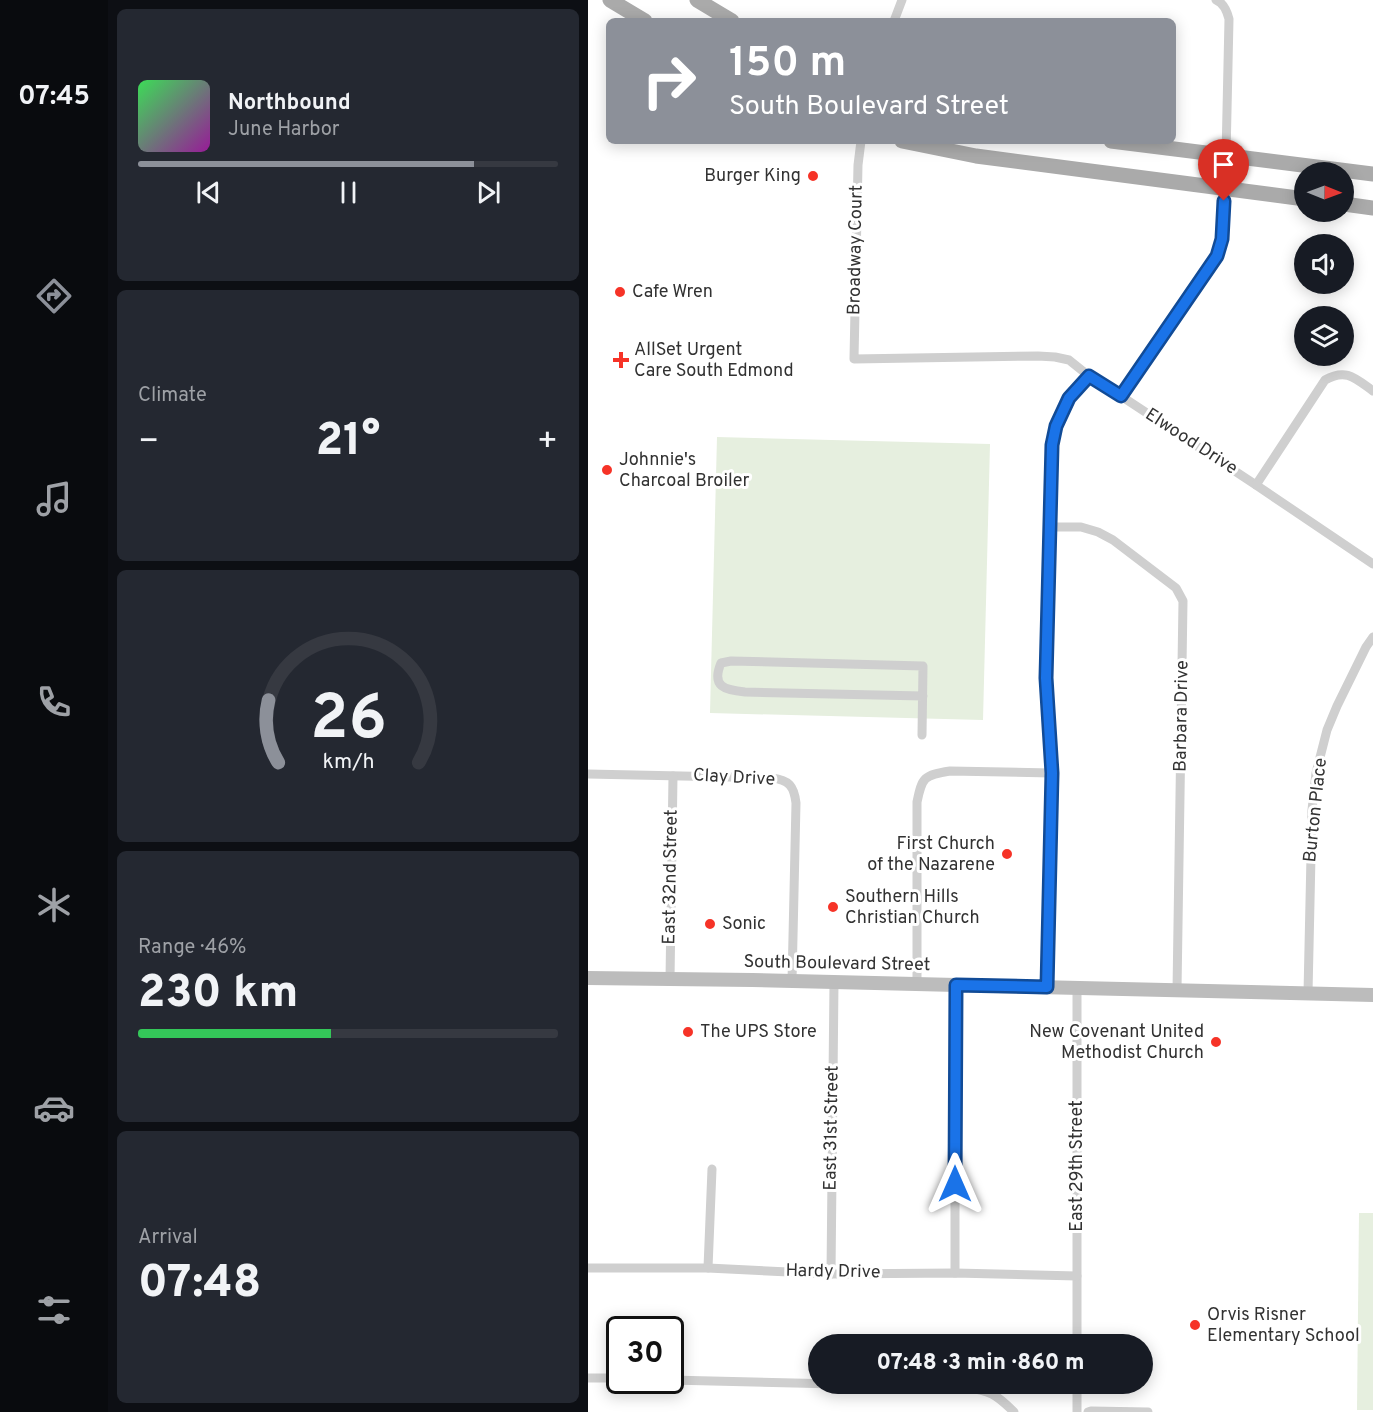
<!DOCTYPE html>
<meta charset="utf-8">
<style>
:root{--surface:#171b24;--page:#242831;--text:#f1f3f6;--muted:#9ea1a6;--line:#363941;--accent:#8c9099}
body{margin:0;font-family:Overpass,sans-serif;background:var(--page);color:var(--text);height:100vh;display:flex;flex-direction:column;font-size:22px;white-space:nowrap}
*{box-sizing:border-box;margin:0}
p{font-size:20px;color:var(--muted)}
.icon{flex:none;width:33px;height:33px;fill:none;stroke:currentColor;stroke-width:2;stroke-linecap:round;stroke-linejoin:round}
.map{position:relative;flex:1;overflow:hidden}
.side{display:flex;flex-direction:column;gap:9px;padding:9px;background:#0d0f14;width:480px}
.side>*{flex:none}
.hud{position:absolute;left:18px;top:18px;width:570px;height:126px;border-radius:9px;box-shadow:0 3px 15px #0003;background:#8c9099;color:#fff;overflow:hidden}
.needle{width:39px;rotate:91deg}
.controls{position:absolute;left:706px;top:162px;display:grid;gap:12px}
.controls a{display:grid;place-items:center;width:60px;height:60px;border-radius:50%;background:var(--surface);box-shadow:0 3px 15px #0003;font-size:30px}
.speed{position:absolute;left:18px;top:1316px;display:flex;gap:12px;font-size:30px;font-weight:700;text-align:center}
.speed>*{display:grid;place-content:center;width:78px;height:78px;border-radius:50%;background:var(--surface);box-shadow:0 3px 15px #0003;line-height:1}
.speed .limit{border:3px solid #111;border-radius:9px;background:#fff;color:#111}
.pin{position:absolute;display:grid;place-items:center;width:51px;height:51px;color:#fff;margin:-62px -26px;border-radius:50% 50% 50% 0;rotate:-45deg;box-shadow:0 0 6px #0007}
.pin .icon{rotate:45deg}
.me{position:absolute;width:66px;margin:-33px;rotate:0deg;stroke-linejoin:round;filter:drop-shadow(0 0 4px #0008)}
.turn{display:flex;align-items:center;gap:21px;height:126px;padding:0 24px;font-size:27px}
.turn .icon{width:78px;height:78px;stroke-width:2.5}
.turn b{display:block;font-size:42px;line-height:51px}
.big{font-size:45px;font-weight:800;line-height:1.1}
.side .tile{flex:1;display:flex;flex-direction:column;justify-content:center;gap:9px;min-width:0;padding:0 21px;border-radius:9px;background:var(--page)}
.side .dial{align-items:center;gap:0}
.dial svg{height:156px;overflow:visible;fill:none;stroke:var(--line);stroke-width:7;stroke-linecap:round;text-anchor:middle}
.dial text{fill:var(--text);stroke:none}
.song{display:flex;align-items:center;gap:18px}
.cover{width:72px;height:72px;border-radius:9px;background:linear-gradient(135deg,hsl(130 70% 55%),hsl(300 70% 35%))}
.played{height:6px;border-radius:3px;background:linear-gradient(90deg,var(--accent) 80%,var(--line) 80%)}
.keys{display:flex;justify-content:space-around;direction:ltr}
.heat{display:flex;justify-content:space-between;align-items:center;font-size:33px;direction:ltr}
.charge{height:9px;border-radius:4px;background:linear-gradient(90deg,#34c759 46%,var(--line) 0)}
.trip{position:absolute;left:220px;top:1334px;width:345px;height:60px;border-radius:30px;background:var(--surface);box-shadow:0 3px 15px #0003;font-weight:800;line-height:60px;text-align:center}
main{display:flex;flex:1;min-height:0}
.tab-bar{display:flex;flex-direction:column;width:108px;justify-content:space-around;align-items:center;background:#090b0e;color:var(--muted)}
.tab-bar .icon{width:42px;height:42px}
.tab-bar .active{color:var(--accent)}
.tab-bar b{font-size:27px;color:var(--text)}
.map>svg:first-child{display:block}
.green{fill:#e6efdf}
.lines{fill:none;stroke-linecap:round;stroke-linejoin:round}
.street{stroke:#cfcfcf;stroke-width:9}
.secondary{stroke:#bcbcbc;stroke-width:14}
.primary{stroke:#aaa;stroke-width:15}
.route-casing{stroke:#114b97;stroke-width:15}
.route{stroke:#1a73e8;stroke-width:10}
.poi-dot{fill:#f63327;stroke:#fff;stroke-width:2}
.labels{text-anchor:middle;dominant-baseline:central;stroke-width:6;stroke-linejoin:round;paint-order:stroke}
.poi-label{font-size:18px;fill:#323232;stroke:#fff;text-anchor:start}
.street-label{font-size:18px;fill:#323232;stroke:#fff}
</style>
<main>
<nav class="tab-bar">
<b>07:45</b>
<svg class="icon active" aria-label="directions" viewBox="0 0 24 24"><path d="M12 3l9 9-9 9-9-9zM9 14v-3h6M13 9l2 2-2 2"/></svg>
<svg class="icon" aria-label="music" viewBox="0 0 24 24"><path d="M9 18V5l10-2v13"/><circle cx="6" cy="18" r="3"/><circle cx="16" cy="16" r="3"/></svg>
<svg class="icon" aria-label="phone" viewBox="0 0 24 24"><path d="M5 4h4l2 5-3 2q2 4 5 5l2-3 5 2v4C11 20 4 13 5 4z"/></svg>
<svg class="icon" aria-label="climate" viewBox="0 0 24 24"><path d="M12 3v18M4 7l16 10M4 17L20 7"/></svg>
<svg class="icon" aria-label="car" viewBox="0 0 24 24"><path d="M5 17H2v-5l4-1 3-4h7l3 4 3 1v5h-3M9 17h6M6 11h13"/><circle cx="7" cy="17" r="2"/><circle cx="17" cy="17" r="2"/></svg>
<svg class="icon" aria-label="filters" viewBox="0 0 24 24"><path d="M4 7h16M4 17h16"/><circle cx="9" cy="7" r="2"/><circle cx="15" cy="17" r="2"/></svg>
</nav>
<section class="side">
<div class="tile">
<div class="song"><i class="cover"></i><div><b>Northbound</b><p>June Harbor</p></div></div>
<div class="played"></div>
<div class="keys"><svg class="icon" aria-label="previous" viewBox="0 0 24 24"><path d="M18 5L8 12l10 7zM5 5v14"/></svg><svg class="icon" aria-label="pause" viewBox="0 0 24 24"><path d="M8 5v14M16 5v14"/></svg><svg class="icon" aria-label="next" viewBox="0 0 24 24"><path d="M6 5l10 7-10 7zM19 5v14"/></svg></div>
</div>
<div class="tile"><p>Climate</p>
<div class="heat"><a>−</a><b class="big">21°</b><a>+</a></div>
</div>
<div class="tile dial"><svg viewBox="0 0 100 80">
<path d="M14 69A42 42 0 1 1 86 69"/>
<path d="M14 69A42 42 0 0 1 9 37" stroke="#8c9099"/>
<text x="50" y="56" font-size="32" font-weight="700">26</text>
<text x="50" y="72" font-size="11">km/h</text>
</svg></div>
<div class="tile"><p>Range · 46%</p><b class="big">230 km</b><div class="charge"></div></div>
<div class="tile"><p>Arrival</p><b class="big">07:48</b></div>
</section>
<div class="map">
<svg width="785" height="1412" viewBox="0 0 785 1412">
<rect width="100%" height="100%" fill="#fff"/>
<g class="green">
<polygon points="129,437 402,444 395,720 122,713"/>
<polygon points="771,1213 785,1213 785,1410 769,1410"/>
</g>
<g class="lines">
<g class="street">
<polyline points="306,21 314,0"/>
<polyline points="273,141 270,165 266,359 450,356 467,357 481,360 501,376 533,396 668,485 785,564"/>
<path d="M533,396L629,256L634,239L635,222V189L638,156L641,19C639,11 636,3 628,0"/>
<path d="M668,485L737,380C758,368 767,378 785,391"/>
<polyline points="462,527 493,527 510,532 525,540 588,588 595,601 589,990"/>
<path d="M334,735L335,666L143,661L133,663C123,687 137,690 157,692L335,696"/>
<path d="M0,774L184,778C201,780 206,786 208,803L204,981"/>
<polyline points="82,979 85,776"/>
<path d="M329,984V802C334,777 336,775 362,771L464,773"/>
<polyline points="460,987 464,773 458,678 463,445 468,426 481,398 501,376"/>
<polyline points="489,988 489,1344"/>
<polyline points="720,993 724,810 728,773 739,730 749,706 778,647 785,637"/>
<polyline points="0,1268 120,1268 243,1274 367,1273 489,1276"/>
<polyline points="120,1268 124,1169"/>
<polyline points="367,1273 367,985"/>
<polyline points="243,1274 246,982"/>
<polyline points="0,1378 32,1378"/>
<path d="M82,1380L376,1387C402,1391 407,1393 426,1412"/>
<polyline points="489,1412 489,1383"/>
<polyline points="500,1412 503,1411 560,1412"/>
</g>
<polyline class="secondary" points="0,978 164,980 785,995"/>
<g class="primary">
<polyline points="22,0 57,21"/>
<polyline points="109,0 144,21"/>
<polyline points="314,141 388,156 717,199"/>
<polyline points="523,141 785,174"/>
<polyline points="756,204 785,208"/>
</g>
</g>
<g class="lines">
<defs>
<polyline id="route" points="367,1184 368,985 459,987 464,773 458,678 464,445 468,426 481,398 501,376 533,396 629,256 634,239 636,201"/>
</defs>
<use href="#route" class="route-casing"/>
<use href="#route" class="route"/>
</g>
<g class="poi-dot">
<circle cx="225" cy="176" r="6"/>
<circle cx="32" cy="292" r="6"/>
<path d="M30 351h6v6h6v6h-6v6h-6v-6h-6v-6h6z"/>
<circle cx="19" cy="470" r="6"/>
<circle cx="419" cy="854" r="6"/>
<circle cx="245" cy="907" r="6"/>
<circle cx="122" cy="924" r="6"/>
<circle cx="100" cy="1032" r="6"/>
<circle cx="628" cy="1042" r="6"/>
<circle cx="607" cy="1325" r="6"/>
</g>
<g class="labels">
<g class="poi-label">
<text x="213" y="176" text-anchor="end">Burger King</text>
<text x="44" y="292">Cafe Wren</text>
<text x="46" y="350">AllSet Urgent<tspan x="46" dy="21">Care South Edmond</tspan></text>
<text x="31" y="460">Johnnie's<tspan x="31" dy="21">Charcoal Broiler</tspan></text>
<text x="407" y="844" text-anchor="end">First Church<tspan x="407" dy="21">of the Nazarene</tspan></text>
<text x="257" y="897">Southern Hills<tspan x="257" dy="21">Christian Church</tspan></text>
<text x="134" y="924">Sonic</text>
<text x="112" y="1032">The UPS Store</text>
<text x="616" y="1032" text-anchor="end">New Covenant United<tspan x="616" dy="21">Methodist Church</tspan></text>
<text x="619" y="1315">Orvis Risner<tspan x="619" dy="21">Elementary School</tspan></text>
</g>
<g class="street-label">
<text transform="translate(268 250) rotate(-89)">Broadway Court</text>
<text transform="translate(603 442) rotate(33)">Elwood Drive</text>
<text transform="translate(594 716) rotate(-89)">Barbara Drive</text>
<text transform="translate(146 778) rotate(3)">Clay Drive</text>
<text transform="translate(728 810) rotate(-84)">Burton Place</text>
<text transform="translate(83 877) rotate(-89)">East 32nd Street</text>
<text transform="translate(249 964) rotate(1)">South Boulevard Street</text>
<text transform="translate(244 1128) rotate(-89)">East 31st Street</text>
<text transform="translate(489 1166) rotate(-90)">East 29th Street</text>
<text transform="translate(245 1272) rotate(1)">Hardy Drive</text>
</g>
</g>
</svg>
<div class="controls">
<a><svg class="needle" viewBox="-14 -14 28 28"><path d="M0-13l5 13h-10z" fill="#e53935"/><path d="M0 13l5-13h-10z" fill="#9ea1a6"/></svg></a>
<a><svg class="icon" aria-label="sound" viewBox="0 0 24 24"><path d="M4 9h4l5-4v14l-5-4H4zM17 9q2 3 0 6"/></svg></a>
<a><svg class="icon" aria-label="layers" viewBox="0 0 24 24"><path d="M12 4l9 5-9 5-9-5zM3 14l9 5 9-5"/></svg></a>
</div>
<div class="speed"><div class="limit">30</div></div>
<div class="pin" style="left:636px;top:201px;background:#d93025"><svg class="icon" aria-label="arrive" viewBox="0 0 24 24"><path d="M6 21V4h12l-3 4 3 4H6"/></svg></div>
<svg class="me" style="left:367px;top:1184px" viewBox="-20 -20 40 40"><path d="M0-17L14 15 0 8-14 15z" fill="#1a73e8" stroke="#fff" stroke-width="4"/></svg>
<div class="trip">07:48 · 3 min · 860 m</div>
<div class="hud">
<div class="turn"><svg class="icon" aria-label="right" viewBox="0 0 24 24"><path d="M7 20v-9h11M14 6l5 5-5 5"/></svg><div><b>150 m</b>South Boulevard Street</div></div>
</div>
</div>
</main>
